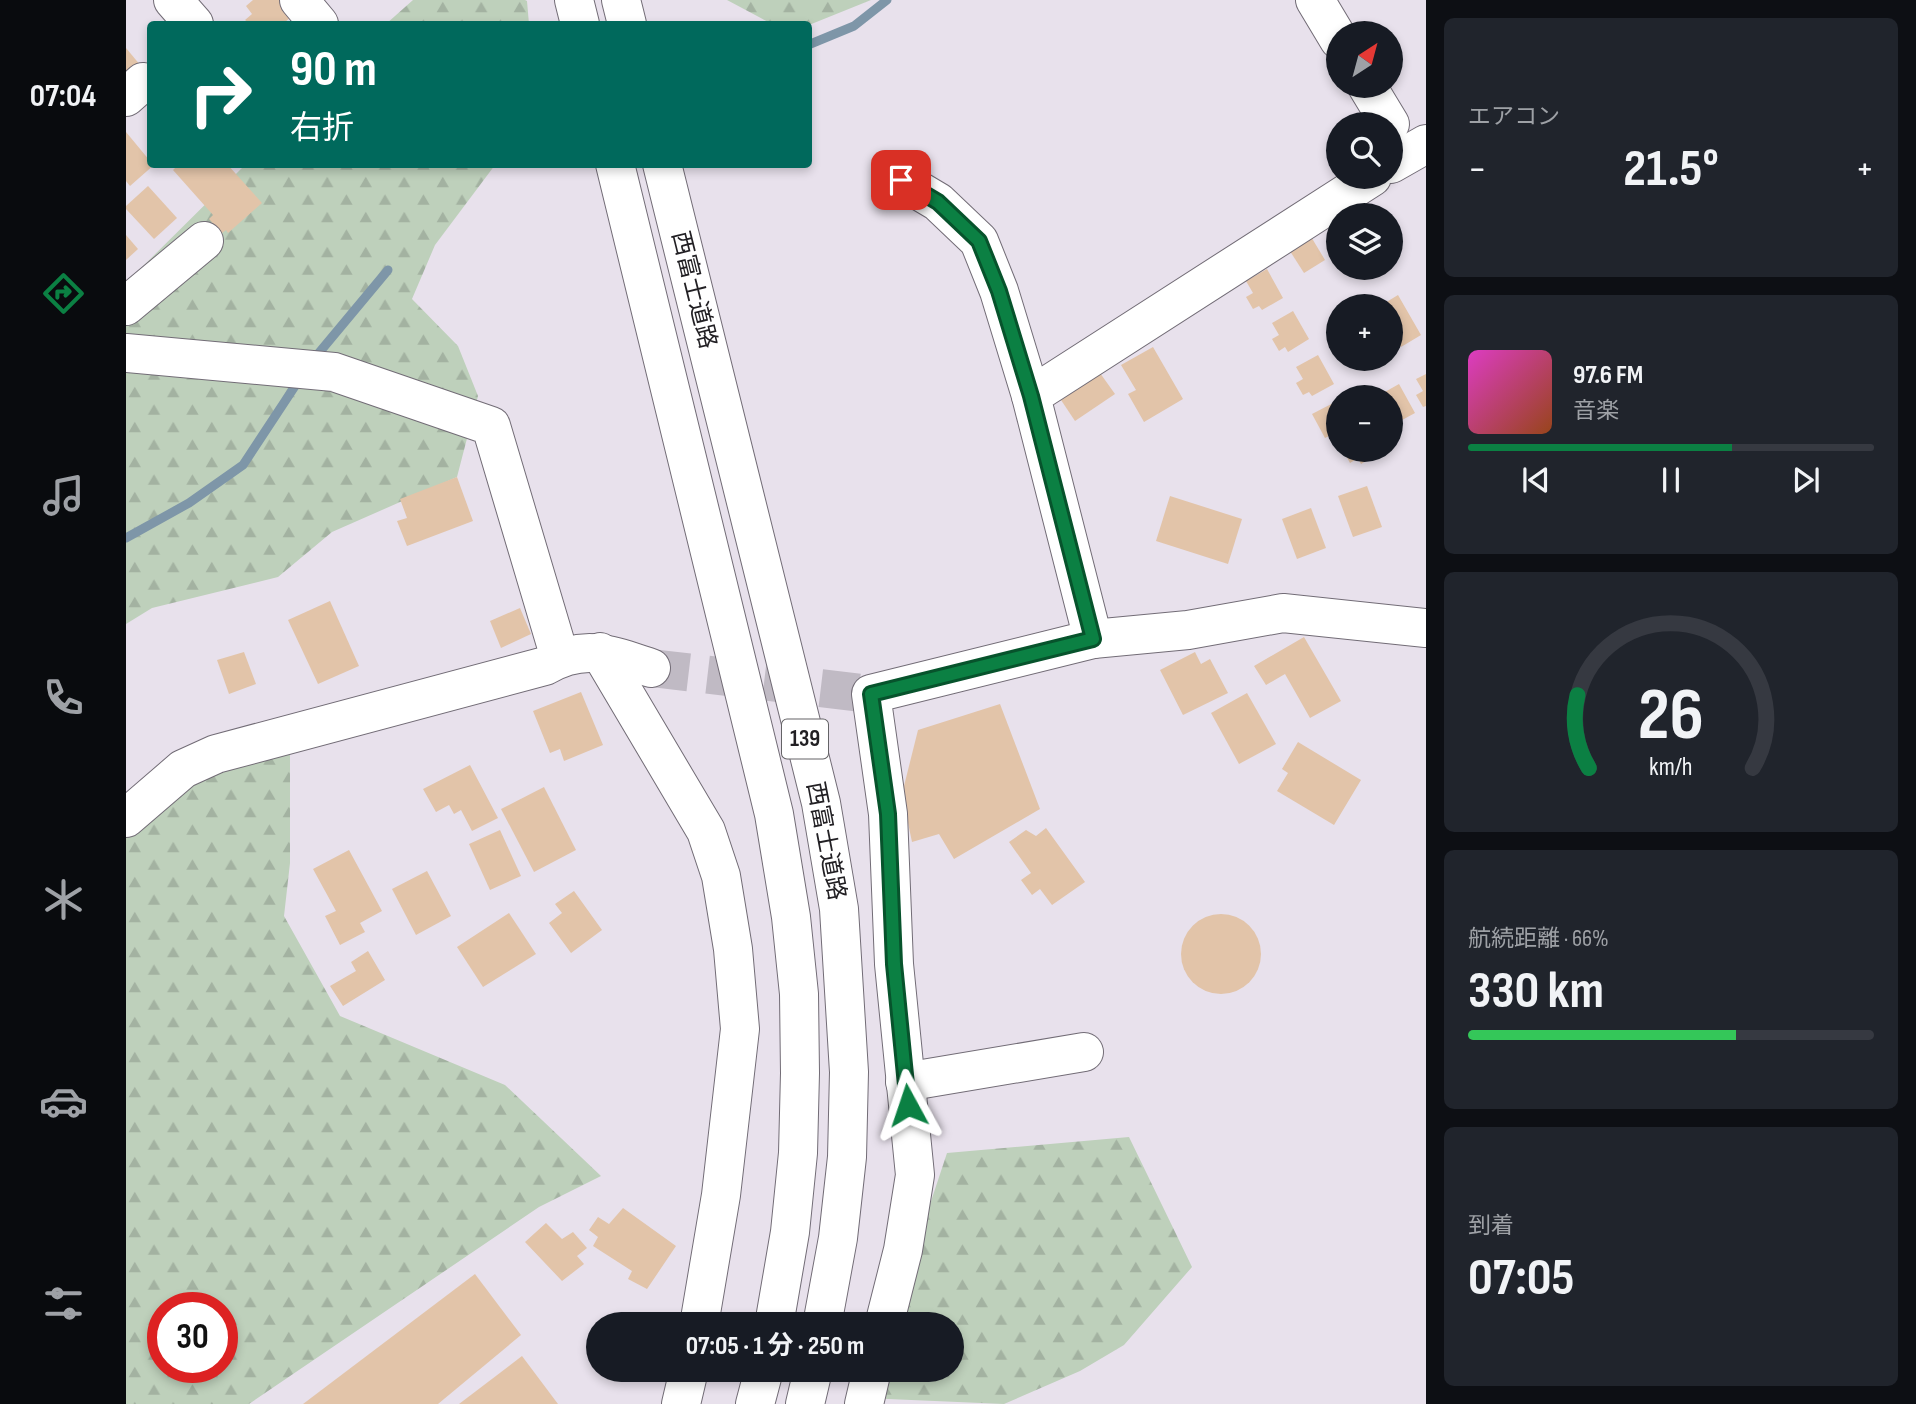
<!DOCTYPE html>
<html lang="ja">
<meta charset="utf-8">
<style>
:root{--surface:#171b24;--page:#20242c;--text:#f1f3f6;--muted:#9ea1a6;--line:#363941;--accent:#0b8043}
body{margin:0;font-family:"Sofia Sans Condensed","Noto Sans JP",sans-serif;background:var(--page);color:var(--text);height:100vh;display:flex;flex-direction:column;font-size:26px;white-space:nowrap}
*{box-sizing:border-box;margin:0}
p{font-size:23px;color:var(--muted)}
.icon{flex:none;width:38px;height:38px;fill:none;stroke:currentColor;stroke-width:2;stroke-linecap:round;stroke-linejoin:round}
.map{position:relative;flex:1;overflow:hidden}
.sheet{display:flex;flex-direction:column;gap:18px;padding:18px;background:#0d0f14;width:490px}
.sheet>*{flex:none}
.hud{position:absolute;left:21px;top:21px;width:665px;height:147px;border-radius:7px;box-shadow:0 4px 10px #0003;background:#00695c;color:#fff;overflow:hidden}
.needle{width:46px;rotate:36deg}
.fabs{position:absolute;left:1200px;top:21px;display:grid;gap:14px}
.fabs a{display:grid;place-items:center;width:77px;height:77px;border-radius:50%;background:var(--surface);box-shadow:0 4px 10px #0003;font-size:35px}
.speed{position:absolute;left:21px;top:1292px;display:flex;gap:14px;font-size:35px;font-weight:700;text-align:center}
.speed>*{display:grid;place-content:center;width:91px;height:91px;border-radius:50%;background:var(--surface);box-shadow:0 4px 10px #0003;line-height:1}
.speed .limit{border:10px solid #d22;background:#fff;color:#111}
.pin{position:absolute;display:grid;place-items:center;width:60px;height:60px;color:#fff;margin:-30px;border-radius:14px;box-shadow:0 4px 10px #0006}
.me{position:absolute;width:77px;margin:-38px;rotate:355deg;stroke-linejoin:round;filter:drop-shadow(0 0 5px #0008)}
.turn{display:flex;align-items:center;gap:24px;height:147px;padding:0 28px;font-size:32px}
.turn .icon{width:91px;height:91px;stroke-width:2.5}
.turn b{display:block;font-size:49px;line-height:60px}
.big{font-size:52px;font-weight:700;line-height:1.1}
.sheet .card{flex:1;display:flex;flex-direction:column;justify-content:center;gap:10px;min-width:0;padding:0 24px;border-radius:10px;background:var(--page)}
.sheet .dial{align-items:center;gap:0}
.dial svg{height:182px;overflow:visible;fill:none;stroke:var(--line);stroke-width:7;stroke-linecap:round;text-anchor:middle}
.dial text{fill:var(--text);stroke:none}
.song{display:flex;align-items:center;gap:21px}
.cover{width:84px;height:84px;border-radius:10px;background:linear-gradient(135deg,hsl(310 70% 55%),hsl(20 70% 35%))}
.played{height:7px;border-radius:4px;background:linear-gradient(90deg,var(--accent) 65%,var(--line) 65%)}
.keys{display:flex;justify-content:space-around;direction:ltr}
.heat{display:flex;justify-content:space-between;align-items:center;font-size:38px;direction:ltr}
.charge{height:10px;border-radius:5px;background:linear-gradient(90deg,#34c759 66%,var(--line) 0)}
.trip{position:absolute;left:460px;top:1312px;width:378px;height:70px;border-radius:35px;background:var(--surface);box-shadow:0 4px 10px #0003;font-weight:700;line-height:70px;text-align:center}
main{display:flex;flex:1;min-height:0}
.tabs{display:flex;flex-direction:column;width:126px;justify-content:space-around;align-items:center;background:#090b0e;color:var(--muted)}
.tabs .icon{width:49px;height:49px}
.tabs .selected{color:var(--accent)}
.tabs b{font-size:32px;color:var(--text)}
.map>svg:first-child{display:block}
.forest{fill:url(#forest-firs);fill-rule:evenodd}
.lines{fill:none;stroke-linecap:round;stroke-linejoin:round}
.stream{stroke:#7e96a8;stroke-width:9}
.building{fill:#e2c4a9}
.minor-tunnel{stroke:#c0bac4;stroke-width:38;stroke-dasharray:38 19;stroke-linecap:butt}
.minor-casing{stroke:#726c76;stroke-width:40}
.highway-casing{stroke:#726c76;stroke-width:40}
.minor{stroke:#fff;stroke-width:38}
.highway{stroke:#fff;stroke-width:38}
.route-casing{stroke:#07532c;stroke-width:18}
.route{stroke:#0b8043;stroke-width:12}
.labels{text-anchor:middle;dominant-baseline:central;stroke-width:5;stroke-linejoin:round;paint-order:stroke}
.shield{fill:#fff;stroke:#646366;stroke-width:2}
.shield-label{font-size:23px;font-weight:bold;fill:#222024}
.street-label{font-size:24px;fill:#222024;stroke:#fff}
</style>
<main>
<nav class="tabs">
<b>07:04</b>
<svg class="icon selected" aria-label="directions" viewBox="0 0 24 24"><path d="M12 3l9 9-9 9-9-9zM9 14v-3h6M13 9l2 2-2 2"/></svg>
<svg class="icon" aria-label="music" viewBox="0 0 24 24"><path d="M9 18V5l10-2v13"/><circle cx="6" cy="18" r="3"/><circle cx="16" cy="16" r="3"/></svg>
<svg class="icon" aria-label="phone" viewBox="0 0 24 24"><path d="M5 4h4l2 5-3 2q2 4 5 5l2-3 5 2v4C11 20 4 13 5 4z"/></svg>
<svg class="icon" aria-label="climate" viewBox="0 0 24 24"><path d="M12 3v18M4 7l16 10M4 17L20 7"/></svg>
<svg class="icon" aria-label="car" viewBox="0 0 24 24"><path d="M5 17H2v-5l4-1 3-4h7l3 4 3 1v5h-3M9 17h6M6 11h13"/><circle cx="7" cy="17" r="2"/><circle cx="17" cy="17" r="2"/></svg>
<svg class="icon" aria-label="filters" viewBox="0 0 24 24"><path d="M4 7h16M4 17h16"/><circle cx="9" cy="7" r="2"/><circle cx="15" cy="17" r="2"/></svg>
</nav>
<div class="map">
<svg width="1300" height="1404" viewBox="0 0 1300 1404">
<defs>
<pattern id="forest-firs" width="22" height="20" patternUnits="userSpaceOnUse" patternTransform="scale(1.75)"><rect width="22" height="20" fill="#bed0bb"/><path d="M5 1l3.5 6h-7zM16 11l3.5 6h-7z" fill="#a3b2a1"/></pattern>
</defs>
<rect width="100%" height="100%" fill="#e8e1ec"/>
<g class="forest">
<polygon points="287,0 399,0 401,1 403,24 260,24"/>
<polygon points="601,0 745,0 683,25 646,24"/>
<polygon points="119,165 369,165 309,245 286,299 332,346 352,396 331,477 206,532 152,577 26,608 0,624 0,283"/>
<path d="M164,734V863L158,916L214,1016L379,1085L475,1176L413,1207L123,1404H0V831L65,774ZM37,1307H96V1367H37Z"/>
<polygon points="1003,1137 1066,1267 998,1345 954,1371 878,1404 739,1398 749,1370 826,1370 826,1325 764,1325 821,1153"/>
</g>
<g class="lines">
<g class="stream">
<polyline points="682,45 728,26 761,0"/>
<polyline points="187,360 262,270"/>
<polyline points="0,538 63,503 117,465 173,380"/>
</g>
</g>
<g class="building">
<polygon points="127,0 154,0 167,15 157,24 124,24 119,20 126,14 120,6"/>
<polygon points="0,48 15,66 0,79"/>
<polygon points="0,132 24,161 24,164 29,164 4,186 0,181"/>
<polygon points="53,164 101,164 136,203 102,233 100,230 96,233 83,219 87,215 47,170"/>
<polygon points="22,186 51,218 28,239 0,209 0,206"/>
<polygon points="0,235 12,249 0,260"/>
<polygon points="1184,235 1199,260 1178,273 1162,248"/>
<polygon points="1141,269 1157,298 1136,310 1133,306 1127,309 1120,297 1127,293 1120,281"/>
<polygon points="1272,295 1295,335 1275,347 1265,330 1265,306 1254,306"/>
<polygon points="1167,311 1183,339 1162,352 1159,347 1153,351 1146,339 1153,335 1146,323"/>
<polygon points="1027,347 1057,399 1018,422 1002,394 1010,390 995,365"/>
<polygon points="1192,355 1208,384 1186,396 1183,392 1177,395 1170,383 1177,379 1170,367"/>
<polygon points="1230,359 1256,359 1236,370"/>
<polygon points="974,373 989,394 949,421 935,400"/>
<polygon points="1300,374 1300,406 1297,407 1290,395 1297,391 1290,379"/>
<polygon points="1273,384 1289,413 1267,425 1265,421 1265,397 1250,397"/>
<polygon points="1213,400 1213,431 1199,438 1186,414"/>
<polygon points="1217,450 1250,450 1252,454 1235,464 1232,458 1224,463"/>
<polygon points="331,477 347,521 281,546 271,521 281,518 274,499"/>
<polygon points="1241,486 1256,527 1227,537 1212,496"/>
<polygon points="1044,496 1116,519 1102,564 1030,541"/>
<polygon points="1185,508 1200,548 1171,559 1156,519"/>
<polygon points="204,601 233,666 192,684 162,620"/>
<polygon points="394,608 405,634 375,648 364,621"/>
<polygon points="1178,637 1215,701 1184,718 1159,674 1140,685 1128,666"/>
<polygon points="118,652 130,684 103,694 91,660"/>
<polygon points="1069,652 1075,664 1084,659 1102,693 1057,715 1034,670"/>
<polygon points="455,692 477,745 438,761 434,749 424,753 407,711"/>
<polygon points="1121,693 1150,744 1113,764 1085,713"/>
<polygon points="874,704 914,809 828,859 813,834 786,842 776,794 792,730"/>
<polygon points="1172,742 1235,780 1208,825 1151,791 1162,773 1156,769"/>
<polygon points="344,765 372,818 346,831 335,810 328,814 323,805 310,812 297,789"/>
<polygon points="418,787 450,850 408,872 375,809"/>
<polygon points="920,828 959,882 926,905 914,889 906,895 895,880 905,873 883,842 900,830 910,836"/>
<polygon points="374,830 395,876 364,890 343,844"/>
<polygon points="223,850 256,911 234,923 239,932 214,945 199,916 210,911 187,869"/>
<polygon points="301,871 325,916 290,935 266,889"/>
<polygon points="448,891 476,930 445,953 423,923 436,913 429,904"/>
<polygon points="383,913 410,954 357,987 331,947"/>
<circle cx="1095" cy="954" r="40"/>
<polygon points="242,951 259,980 217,1006 204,986 230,971 225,962"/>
<polygon points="497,1208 550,1246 521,1289 502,1279 506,1271 467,1246 472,1237 463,1230 472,1217 483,1224"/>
<polygon points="420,1223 436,1239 447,1232 461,1248 451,1256 458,1264 436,1281 399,1242"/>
<polygon points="349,1274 395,1335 312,1404 177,1404"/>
<polygon points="396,1356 432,1404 333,1404"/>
</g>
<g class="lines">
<polyline class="minor-tunnel" points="525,668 745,694"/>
<defs>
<g id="minor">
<polyline points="47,0 68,24"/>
<polyline points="173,0 193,24"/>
<polyline points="1189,0 1213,40"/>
<polyline points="1241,86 1264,124"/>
<polyline points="0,97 17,82"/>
<polyline points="1265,164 1300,144"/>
<polyline points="775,180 812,202 853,241 873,291 905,396"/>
<polyline points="0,306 78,241"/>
<polyline points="0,353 208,372 365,426 434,658"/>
<polyline points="967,639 905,396 1246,177"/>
<polyline points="474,652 580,831 595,876 607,949 614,1029 595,1195 573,1325"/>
<path d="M0,818L57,769L90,754L419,666C459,643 485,655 525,668"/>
<polyline points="779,1082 958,1052"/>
<polyline points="758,1325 777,1250 789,1175 768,964 762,814 745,694 967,639 1062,630 1157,613 1300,628"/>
<polyline points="555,1404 563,1370"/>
<polyline points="738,1404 746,1370"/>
</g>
<g id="highway">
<polyline points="448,0 454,24"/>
<polyline points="495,0 501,24"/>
<polyline points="489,164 648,814 665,917 673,994 674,1073 672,1153 664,1232 648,1325"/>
<polyline points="536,164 695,803 713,909 723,1072 721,1157 712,1238 696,1325"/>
<polyline points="629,1404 638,1370"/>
<polyline points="679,1404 687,1370"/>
</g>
</defs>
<use href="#minor" class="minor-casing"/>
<use href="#highway" class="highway-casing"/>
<use href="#minor" class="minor"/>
<use href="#highway" class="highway"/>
</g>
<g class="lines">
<defs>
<polyline id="route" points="775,180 812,202 853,241 873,291 905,396 967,639 745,694 762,814 768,964 782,1105"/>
</defs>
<use href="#route" class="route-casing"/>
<use href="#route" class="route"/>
</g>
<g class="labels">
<rect class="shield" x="656" y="719.5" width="46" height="39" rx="5"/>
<g class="shield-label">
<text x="679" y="739">139</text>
</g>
<g class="street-label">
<text transform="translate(568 290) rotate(76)">西富士道路</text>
<text transform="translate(700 841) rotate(79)">西富士道路</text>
</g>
</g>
</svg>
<div class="fabs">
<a><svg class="needle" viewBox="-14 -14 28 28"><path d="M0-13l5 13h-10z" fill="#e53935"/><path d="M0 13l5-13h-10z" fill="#9ea1a6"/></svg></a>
<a><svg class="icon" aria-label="search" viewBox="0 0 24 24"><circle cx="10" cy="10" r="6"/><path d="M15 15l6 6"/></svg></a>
<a><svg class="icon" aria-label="layers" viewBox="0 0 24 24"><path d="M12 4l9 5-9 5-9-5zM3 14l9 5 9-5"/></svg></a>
<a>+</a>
<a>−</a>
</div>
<div class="speed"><div class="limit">30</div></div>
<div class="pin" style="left:775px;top:180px;background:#d93025"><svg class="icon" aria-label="arrive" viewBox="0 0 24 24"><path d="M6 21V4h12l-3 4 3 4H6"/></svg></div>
<svg class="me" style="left:782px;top:1105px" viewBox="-20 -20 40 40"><path d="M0-17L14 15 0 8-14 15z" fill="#0b8043" stroke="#fff" stroke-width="4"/></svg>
<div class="trip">07:05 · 1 分 · 250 m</div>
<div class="hud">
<div class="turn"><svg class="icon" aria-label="right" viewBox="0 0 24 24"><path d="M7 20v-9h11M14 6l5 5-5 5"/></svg><div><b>90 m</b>右折</div></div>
</div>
</div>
<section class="sheet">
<div class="card"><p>エアコン</p>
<div class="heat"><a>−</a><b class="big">21.5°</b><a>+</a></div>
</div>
<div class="card">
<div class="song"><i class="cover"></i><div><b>97.6 FM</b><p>音楽</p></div></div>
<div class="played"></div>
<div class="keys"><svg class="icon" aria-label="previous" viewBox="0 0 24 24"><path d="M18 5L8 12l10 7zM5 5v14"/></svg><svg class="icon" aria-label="pause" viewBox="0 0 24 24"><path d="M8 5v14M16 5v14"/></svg><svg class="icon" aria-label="next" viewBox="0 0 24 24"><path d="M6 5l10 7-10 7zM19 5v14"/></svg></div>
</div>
<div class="card dial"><svg viewBox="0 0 100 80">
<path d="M14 69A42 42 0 1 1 86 69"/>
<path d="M14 69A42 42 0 0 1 9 37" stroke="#0b8043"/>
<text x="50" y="56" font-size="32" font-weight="700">26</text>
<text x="50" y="72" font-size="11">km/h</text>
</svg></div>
<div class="card"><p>航続距離 · 66%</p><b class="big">330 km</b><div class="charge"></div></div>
<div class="card"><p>到着</p><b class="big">07:05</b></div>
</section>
</main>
